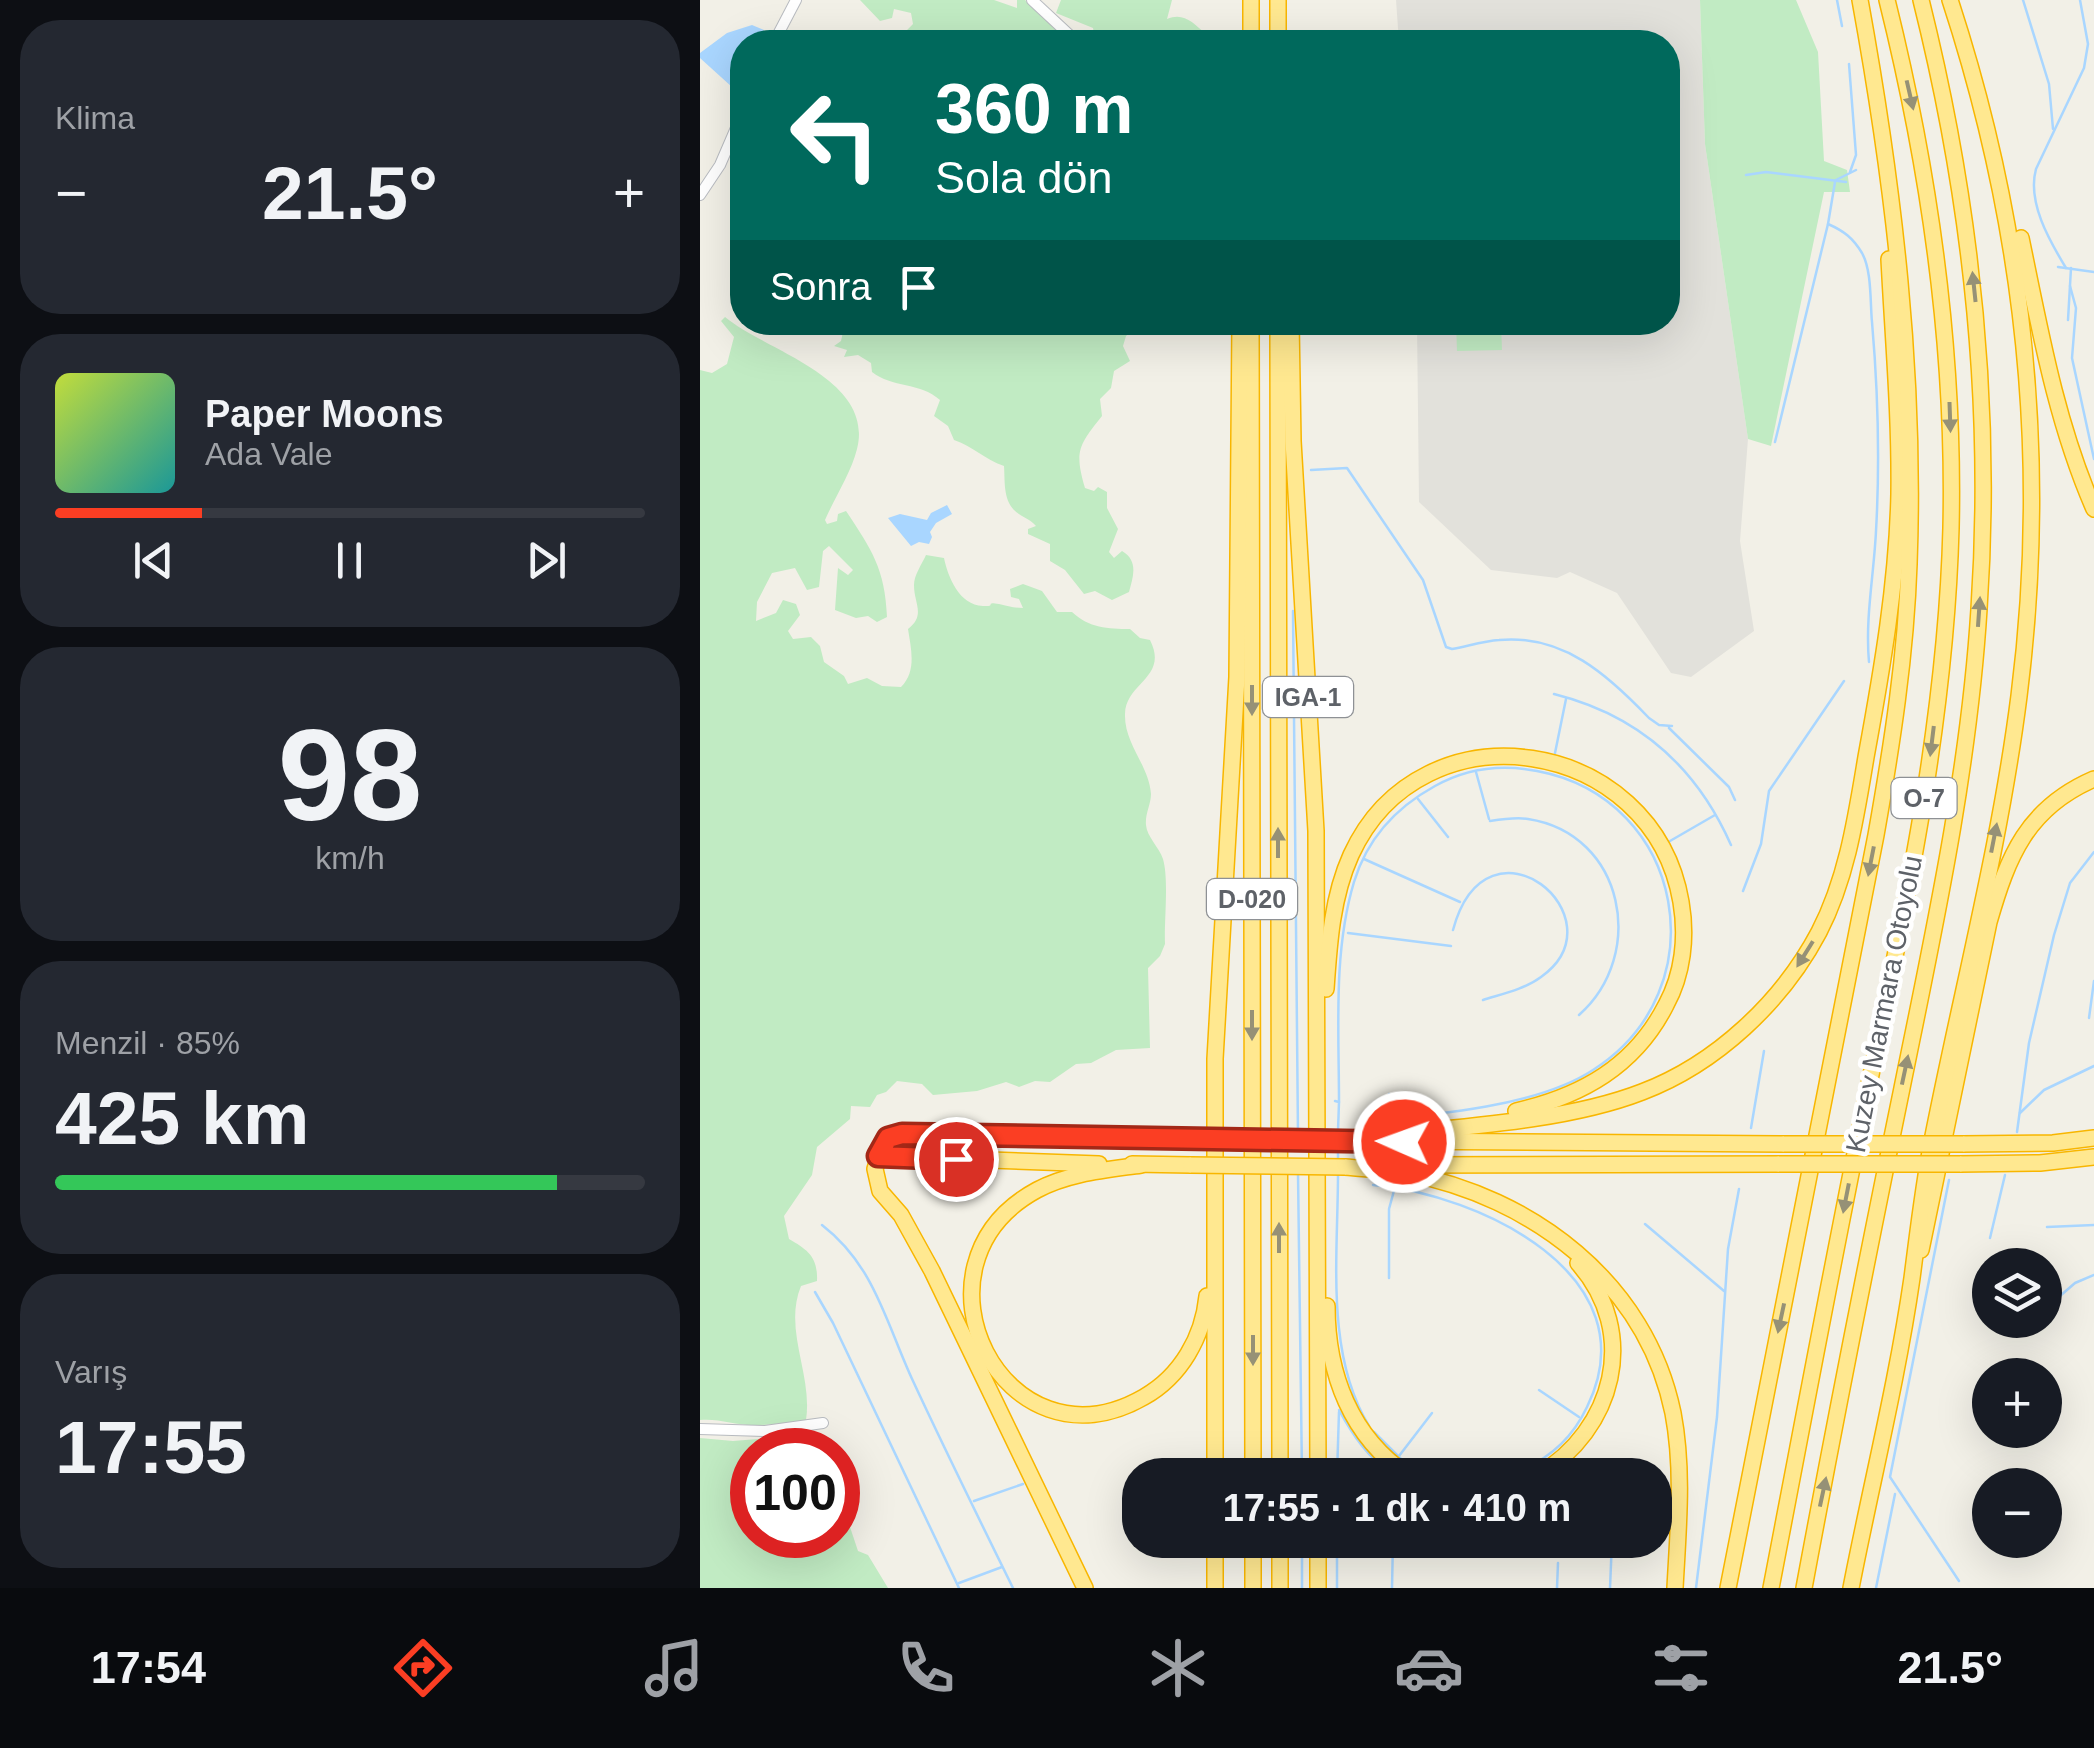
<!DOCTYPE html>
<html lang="tr">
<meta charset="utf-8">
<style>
:root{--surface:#171b24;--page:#242831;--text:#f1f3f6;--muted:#9ea1a6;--line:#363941;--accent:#fb3e23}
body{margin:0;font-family:Arial,sans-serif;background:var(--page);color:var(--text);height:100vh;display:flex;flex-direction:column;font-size:38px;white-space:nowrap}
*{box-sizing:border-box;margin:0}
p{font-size:32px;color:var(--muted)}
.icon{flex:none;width:55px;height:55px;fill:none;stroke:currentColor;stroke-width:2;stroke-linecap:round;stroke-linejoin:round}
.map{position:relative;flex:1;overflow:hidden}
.details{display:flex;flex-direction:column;gap:20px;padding:20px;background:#0d0f14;width:700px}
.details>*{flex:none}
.banner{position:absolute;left:30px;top:30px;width:950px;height:305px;border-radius:40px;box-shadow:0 10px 40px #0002;background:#00695c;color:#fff;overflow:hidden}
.buttons{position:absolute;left:1272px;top:1248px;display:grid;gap:20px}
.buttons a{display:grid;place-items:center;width:90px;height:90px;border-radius:50%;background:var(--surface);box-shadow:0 10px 40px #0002;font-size:50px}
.speed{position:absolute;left:30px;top:1428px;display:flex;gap:20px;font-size:50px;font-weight:700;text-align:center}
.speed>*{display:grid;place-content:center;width:130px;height:130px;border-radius:50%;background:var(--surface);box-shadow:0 10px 40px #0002;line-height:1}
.speed .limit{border:15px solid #d22;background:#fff;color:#111}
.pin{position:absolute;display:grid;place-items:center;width:85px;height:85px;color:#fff;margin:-42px;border:5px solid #fff;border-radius:50%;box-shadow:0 2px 10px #0007}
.me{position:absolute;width:110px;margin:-55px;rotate:272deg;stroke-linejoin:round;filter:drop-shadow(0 0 8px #0008)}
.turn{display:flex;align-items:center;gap:35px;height:210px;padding:0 40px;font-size:45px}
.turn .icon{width:130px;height:130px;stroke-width:2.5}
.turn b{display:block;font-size:70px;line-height:85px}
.then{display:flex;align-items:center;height:95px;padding:0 40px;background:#0003;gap:20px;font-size:38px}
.big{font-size:75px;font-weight:700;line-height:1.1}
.details .card{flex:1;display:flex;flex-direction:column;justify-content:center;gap:15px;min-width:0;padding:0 35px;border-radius:40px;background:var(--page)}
.details .dial{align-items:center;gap:0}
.dial b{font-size:130px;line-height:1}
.song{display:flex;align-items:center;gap:30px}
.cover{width:120px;height:120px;border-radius:15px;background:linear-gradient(135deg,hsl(70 70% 55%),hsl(180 70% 35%))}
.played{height:10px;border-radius:5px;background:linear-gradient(90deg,var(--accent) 25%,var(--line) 25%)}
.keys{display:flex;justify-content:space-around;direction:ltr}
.heat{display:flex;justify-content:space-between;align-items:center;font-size:55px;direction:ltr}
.charge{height:15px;border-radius:8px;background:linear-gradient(90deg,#34c759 85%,var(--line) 0)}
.trip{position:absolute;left:422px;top:1458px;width:550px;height:100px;border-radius:40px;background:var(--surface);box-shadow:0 10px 40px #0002;font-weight:700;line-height:100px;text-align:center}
.menu{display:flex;height:160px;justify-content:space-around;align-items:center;background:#090b0e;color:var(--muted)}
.menu .icon{width:70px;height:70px}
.menu .active{color:var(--accent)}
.menu b{font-size:45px;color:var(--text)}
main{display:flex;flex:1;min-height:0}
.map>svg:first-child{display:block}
.industrial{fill:#e2e1db}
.green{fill:#c1ebc3}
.water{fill:#a9d6ff}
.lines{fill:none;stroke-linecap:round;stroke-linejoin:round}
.stream{stroke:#a9d6ff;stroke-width:2.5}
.minor-casing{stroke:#b9bcc1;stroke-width:12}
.highway-casing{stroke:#f8b600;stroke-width:18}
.minor{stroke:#fff;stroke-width:10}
.highway{stroke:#ffe890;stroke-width:15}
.highway-bridge-casing{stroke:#f8b600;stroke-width:18;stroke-linecap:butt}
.highway-bridge{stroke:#ffe890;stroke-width:15}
.oneway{fill:#969176}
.route-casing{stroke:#a32817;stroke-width:25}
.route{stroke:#fb3e23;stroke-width:18}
.labels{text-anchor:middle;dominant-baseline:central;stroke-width:9;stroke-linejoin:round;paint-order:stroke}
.shield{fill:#fff;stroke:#8e9195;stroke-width:2.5}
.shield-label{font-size:25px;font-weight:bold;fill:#5e6268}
.street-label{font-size:28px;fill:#5e6268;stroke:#fff}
</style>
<main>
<section class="details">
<div class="card"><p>Klima</p>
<div class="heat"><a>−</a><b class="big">21.5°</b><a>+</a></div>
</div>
<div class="card">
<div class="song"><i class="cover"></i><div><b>Paper Moons</b><p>Ada Vale</p></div></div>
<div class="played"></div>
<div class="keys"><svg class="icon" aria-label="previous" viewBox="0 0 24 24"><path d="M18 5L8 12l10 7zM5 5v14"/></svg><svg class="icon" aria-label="pause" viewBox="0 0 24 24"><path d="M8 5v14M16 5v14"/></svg><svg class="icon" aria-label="next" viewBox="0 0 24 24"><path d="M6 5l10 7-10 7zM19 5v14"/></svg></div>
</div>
<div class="card dial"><b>98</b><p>km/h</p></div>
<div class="card"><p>Menzil · 85%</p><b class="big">425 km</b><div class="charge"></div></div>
<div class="card"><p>Varış</p><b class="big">17:55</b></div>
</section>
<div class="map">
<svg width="1394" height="1588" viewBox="0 0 1394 1588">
<rect width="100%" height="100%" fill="#f2f0e7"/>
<polygon class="industrial" points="696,0 1000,0 1005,144 1048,439 1040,541 1054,631 991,677 971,673 917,593 870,572 857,578 791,570 719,502 717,323 968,322 968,42 699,42"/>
<g class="green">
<polygon points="160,0 294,0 317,8 317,0 325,0 369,42 201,42 201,36 213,24 211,13 194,9 192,18 180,21"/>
<path d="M361,0H472L467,19C484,12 493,23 506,34L505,42H402L395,39L393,28L356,13Z"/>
<polygon points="1000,0 1096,0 1118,52 1124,161 1147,170 1150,192 1124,192 1071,446 1048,439 1005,144"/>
<path d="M25,317C66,351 175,378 157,449C151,473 135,497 125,520L127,524L137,521L138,514L146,511C172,550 185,569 187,617L177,622L168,616L156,618L135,610L138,568L148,575L153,570L129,546L123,551L119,587L107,590L95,568L72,573L57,602L56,621L76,613L83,600L96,604L100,615L88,631L93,639L111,637L120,646L124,662L144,676L148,684L167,678L182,686L201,687C217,671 211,649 208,629C226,615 214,604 214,585C214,575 222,564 226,555L244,558C248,577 259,605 283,606C298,607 283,601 299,604C308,606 313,608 323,608L319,599L311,597L310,589L323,584L342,591L357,612H372C389,628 408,629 430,629L440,638L450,640C469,678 426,682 425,714C424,744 449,765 451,794C451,804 445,814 446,825C447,837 459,847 463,859C469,880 464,920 465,944L460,956L448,968L450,1048L416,1050L391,1063L376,1064L350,1082L335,1081L319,1087L306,1082L277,1091L233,1095L222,1084L197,1081L186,1092L177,1095L170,1107L151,1106L150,1119L117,1147L112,1175L84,1216L89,1239C108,1250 118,1257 117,1281L101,1286C83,1330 113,1375 106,1420C90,1422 73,1425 57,1425C37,1426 19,1418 0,1420V370L12,373L27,364L34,337L21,321Z"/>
<path d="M422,323H450L448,326L436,327L426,336L423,346L430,361L414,371L411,388L400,399L402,416C379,445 374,451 385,488L394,491L398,487L407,492V508L418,529L409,552L414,558L422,551C439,561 433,577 429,592L412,600L395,591L384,594L365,570L350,561V544L328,534V529L336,526C330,519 321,517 314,510C303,499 305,480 304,466C284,459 274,447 254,440L248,426L234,416L240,400C220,382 192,388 172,372L171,363L158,355L144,357L147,350L134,346L141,341L145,323Z"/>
<polygon points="756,323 801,323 802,350 757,351"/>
<polygon points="107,1435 123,1450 52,1450 52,1535 138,1535 138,1491 158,1551 168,1555 188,1588 0,1588 0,1438 33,1441"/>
</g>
<g class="water">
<polygon points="52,25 64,30 58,42 42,42 42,81 32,87 0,58 0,53 27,33"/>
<polygon points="247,505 252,514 236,523 230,532 232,537 229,544 219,542 211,546 188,518 200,514 227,520 231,513"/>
</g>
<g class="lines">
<g class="stream">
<polyline points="1137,0 1142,26"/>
<polyline points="1323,0 1349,84 1353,129"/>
<polyline points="1149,64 1156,155 1150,172"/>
<polyline points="1046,175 1066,172 1146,182"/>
<polyline points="1136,180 1156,170"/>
<path d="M1128,224C1144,231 1153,238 1162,253C1172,271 1170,302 1172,322C1178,391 1180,461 1176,531C1174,574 1165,618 1169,662"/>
<polyline points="1358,267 1394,272"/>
<path d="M1366,268C1349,240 1327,202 1336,169L1384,68L1388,44L1380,0"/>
<polyline points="1370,286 1376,308 1372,358 1394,459"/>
<polyline points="1368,320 1371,268"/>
<polyline points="1075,442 1128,224 1135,182"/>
<path d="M611,470L647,468L723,580L746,647L752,649C768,646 784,641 799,640C863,634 908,675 949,718L959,725L972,726"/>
<polyline points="593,611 598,1135"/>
<path d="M854,694C938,715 996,766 1031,845"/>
<polyline points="969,728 1029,787 1035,800"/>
<polyline points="855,753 866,699"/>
<polyline points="776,772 789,819"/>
<polyline points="718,799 748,837"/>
<path d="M790,821C803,819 816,817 828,819C925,834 947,955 879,1015"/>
<polyline points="970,841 1015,815"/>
<polyline points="664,859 760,902"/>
<polyline points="1043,891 1061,844 1069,791 1144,681"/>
<path d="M753,930C787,804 924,918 841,977C825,989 802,994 783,1000"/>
<polyline points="648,933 751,946"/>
<polyline points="1389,1018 1394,981"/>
<polyline points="689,1094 693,1117"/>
<polyline points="635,1101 639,1102 638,1131"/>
<path d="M639,1102C639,1030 633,952 654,882C667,839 695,808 735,786C767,768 802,764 837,771C986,799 1019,990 893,1070C838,1106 737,1115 672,1119"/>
<polyline points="1320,1113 1344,1090 1394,1066"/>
<polyline points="1051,1128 1064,1051"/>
<polyline points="1317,1132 1329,1043 1354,935 1370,883 1394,852"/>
<polyline points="638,1161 638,1144"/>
<polyline points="598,1173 602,1475"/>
<path d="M638,1174C638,1255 625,1354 669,1426"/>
<polyline points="1249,1180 1190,1477 1259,1581"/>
<path d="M673,1185C778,1194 952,1275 887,1407C871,1441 843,1464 807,1475"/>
<polyline points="945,1224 1024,1291"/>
<path d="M122,1225C175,1266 186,1323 213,1381C245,1450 279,1519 313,1588"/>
<polyline points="1347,1227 1394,1225"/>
<polyline points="1290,1238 1305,1175"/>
<polyline points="689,1278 689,1209 695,1187"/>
<polyline points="115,1292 133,1323 259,1588"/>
<polyline points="1345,1309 1375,1283 1394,1275"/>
<polyline points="1328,1324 1333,1320"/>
<polyline points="839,1390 879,1417"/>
<path d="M639,1410C653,1436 668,1457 692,1475"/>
<polyline points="674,1432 704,1462 738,1475"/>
<polyline points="699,1456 732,1413"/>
<polyline points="862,1470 865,1475"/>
<polyline points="637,1475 639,1412"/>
<polyline points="914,1475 915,1471"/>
<polyline points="274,1501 323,1484"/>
<polyline points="602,1540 602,1588"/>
<polyline points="637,1540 637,1588"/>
<polyline points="701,1540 752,1550 754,1540"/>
<polyline points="259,1583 302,1567"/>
<polyline points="692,1588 693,1540"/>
<polyline points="857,1588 858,1563"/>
<polyline points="910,1588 912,1540"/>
<polyline points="996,1588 1017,1417 1028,1249 1039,1189"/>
<polyline points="1176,1588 1195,1494"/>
</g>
<defs>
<g id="minor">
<polyline points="332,0 377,42"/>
<polyline points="74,42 96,0"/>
<polyline points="0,195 20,165 42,114"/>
<polyline points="0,1429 65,1431 123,1423"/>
</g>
<g id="highway">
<polyline points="578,0 578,42"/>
<polyline points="551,42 551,0"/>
<path d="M1321,238C1340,330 1356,422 1394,509"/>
<polyline points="551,322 553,1475"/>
<polyline points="578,322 580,1475"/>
<polyline points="591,322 593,441 616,831 618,1475"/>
<path d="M626,989C629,944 632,897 651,855C722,700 953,737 981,902C987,937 983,974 966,1005C935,1066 882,1096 816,1111"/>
<path d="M643,1139C735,1128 857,1125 942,1092C1016,1064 1082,1002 1119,932C1147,878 1156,817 1166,757C1182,670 1197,583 1199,494C1200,416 1193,337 1189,259"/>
<polyline points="693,1141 1084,1144"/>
<polyline points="1263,1144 1353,1143 1394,1138"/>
<polyline points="179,1156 399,1164"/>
<polyline points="432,1164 491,1165"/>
<polyline points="1260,1164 1340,1163 1394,1157"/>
<path d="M441,1165C406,1170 369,1173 337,1190C197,1266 305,1477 444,1397C481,1376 503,1337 507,1296"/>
<polyline points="699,1165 1079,1164"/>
<path d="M645,1167C665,1169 686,1170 706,1173C832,1197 946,1282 973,1413C984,1471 978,1530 975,1588"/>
<path d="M1221,1250L1289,922C1308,856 1327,808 1394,779"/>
<path d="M627,1306C627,1374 651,1437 708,1475"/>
<polyline points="515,1475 515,1059 537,677 540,322"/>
<path d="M838,1475C914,1430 940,1333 878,1263"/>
<polyline points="515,1540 515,1588"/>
<polyline points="553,1540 553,1588"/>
<polyline points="580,1540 580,1588"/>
<polyline points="618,1540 618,1588"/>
<polyline points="385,1588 232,1271 201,1215 180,1191 175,1169 179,1156 189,1138 202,1134 491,1139"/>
<path d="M1028,1588L1176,835C1192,745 1206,655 1209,564C1216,374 1194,187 1160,0"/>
<path d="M1071,1588C1102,1427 1132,1265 1165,1104C1204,914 1246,723 1251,528C1255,350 1230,173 1187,0"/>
<path d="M1104,1588C1135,1421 1168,1254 1202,1088C1234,930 1269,771 1279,609C1293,403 1271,200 1221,0"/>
<path d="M1151,1588C1171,1485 1197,1382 1212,1278C1218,1232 1223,1187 1232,1141C1261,993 1300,846 1319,696C1349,460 1324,226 1250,0"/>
</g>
</defs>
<use href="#minor" class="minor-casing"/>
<use href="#highway" class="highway-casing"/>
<use href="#minor" class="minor"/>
<use href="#highway" class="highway"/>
<defs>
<g id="highway-bridge">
<polyline points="491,1139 643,1139"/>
<polyline points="1084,1144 1263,1144"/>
<polyline points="1079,1164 1260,1164"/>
<polyline points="491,1165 645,1167"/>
</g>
</defs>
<use href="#highway-bridge" class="highway-bridge-casing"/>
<use href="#highway-bridge" class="highway-bridge"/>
</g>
<defs><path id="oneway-solid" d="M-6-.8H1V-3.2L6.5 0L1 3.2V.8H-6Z" transform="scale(2.5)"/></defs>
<g class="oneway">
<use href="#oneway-solid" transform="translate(1210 95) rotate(77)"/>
<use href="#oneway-solid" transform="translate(1274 287) rotate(-96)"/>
<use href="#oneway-solid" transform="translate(1250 417) rotate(88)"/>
<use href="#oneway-solid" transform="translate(1279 612) rotate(-86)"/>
<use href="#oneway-solid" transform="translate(552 700) rotate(90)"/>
<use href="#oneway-solid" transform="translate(1232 741) rotate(97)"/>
<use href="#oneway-solid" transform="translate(1294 838) rotate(-79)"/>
<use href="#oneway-solid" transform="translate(578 843) rotate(-90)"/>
<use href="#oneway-solid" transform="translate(1171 861) rotate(101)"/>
<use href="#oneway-solid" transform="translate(1105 954) rotate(122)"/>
<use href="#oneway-solid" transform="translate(552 1025) rotate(90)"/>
<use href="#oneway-solid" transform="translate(1205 1070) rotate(-78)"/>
<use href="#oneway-solid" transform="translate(1146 1198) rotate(101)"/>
<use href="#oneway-solid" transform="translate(579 1238) rotate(-90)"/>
<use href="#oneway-solid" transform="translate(1081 1318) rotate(102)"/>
<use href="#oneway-solid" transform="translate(553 1350) rotate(90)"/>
<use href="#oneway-solid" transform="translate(1123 1492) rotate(-78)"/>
</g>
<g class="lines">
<defs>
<polyline id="route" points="256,1159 178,1156 188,1138 202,1134 704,1142"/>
</defs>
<use href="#route" class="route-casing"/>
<use href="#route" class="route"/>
</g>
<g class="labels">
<g class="shield">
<rect x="563" y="677" width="90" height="40" rx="8"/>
<rect x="1191.5" y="778" width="65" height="40" rx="8"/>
<rect x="507" y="879" width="90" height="40" rx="8"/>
</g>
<g class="shield-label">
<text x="608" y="697">IGA-1</text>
<text x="1224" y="798">O-7</text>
<text x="552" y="899">D-020</text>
</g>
<g class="street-label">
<text transform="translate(1184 1004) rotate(-79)">Kuzey Marmara Otoyolu</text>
</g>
</g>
</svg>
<div class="buttons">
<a><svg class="icon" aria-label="layers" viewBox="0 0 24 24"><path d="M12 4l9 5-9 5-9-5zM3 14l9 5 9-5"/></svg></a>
<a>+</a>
<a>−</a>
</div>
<div class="speed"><div class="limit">100</div></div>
<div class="pin" style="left:256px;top:1159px;background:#d93025"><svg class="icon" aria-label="arrive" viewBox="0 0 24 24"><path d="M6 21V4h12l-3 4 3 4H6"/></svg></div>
<svg class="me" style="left:704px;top:1142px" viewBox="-20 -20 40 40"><circle r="17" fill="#fb3e23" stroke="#fff" stroke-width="3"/><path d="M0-11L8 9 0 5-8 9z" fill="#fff"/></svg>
<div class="trip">17:55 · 1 dk · 410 m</div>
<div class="banner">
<div class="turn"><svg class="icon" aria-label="left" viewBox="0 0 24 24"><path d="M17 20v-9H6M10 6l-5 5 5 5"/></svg><div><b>360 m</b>Sola dön</div></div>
<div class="then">Sonra<svg class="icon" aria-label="arrive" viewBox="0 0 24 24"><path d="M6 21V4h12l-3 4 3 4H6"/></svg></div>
</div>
</div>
</main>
<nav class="menu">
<b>17:54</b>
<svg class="icon active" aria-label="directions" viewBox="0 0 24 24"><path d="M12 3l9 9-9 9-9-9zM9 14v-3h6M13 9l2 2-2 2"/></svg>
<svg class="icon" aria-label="music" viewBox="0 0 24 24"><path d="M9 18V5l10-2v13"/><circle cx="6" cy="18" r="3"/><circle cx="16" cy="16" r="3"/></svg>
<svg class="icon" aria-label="phone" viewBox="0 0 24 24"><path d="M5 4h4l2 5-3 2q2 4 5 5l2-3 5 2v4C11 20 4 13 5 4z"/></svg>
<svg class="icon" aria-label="climate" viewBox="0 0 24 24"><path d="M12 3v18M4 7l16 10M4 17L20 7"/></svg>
<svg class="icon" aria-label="car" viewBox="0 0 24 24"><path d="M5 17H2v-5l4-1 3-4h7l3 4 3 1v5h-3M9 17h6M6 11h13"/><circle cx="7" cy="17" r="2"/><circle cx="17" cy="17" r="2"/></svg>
<svg class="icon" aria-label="filters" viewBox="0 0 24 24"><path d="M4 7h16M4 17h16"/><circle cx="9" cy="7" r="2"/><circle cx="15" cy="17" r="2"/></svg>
<b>21.5°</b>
</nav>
